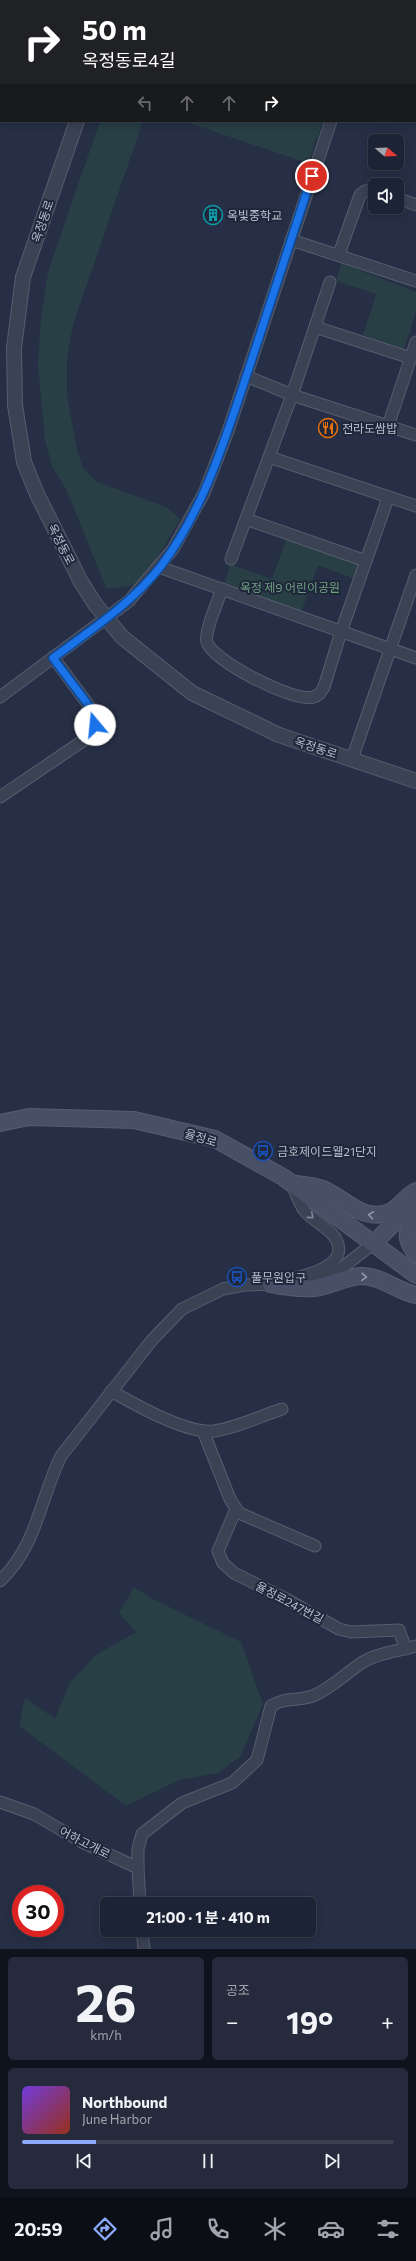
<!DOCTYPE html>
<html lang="ko">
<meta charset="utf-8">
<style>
:root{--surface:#1c2334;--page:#252b3c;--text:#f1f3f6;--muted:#a0a4ac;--line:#3a404f;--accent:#8dabfd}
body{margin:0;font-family:Commissioner,"Noto Sans KR",sans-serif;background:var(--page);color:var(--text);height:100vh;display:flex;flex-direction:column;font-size:15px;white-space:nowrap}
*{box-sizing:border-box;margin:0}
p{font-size:13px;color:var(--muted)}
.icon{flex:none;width:22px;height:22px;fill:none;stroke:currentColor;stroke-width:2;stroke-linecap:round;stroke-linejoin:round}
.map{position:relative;height:1949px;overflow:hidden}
.sheet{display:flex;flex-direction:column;gap:8px;padding:8px;background:#0f131d;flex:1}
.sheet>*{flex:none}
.guide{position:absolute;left:0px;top:0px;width:416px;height:122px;box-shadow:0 2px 10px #0003,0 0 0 1px var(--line);background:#202124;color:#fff;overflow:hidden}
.needle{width:26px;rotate:109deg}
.fabs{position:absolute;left:368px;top:134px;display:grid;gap:8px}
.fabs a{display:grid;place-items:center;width:36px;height:36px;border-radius:6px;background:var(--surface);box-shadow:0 2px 10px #0003,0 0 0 1px var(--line);font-size:20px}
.speed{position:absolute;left:12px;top:1885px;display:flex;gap:8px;font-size:20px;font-weight:700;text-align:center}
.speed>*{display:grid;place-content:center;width:52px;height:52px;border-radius:50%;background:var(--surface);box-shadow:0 2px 10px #0003,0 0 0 1px var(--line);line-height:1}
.speed .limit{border:6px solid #d22;background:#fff;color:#111}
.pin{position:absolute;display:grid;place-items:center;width:34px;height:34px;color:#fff;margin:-17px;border:2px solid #fff;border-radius:50%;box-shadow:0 1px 4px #0007}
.me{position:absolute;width:44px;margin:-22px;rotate:343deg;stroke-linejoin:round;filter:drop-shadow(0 0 3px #0008)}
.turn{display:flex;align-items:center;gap:14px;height:84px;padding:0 16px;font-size:18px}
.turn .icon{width:52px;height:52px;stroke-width:2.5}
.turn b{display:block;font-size:28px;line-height:34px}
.lanes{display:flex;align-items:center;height:38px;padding:0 16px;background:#0003;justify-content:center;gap:20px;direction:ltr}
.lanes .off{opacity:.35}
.big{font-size:30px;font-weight:700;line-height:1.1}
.sheet .card{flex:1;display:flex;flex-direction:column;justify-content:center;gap:6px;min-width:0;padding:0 14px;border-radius:6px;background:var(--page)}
.sheet .dial{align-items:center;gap:0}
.dial b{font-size:52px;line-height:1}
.song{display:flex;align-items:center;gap:12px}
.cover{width:48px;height:48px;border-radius:6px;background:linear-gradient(135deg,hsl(260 70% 55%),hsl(10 70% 35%))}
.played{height:4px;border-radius:2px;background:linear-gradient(90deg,var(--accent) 20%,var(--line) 20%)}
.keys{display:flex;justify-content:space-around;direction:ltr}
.heat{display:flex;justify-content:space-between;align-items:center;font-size:22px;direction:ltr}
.sheet .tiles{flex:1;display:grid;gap:8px;grid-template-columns:1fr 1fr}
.card:last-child{grid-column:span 2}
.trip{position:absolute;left:100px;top:1897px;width:216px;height:40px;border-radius:6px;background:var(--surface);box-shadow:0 2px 10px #0003,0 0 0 1px var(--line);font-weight:700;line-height:40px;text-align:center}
.tab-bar{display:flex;height:64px;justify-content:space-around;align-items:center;background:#0b0e15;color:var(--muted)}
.tab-bar .icon{width:28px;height:28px}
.tab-bar .selected{color:var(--accent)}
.tab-bar b{font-size:18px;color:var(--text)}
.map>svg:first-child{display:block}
.green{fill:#283f46}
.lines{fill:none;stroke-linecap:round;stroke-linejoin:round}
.minor-casing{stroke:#565d6f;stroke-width:13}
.tertiary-casing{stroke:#565d6f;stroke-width:16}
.secondary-casing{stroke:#565d6f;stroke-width:18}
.minor{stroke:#3a4254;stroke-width:11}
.tertiary{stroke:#3a4254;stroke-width:14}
.secondary{stroke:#485067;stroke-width:16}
.oneway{stroke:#9198aa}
.oneway2{stroke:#7f8697}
.route-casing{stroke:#114b97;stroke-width:10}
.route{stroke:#1a73e8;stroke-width:7}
.labels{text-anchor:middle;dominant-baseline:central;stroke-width:4;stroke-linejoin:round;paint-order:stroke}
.poi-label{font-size:12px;fill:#b8bece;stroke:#1f273a;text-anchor:start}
.street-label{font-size:12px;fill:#b8bece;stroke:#1f273a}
.park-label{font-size:12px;fill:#6ea07f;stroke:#1f273a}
</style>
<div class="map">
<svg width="416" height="1949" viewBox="0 0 416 1949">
<rect width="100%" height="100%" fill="#262f45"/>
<g class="green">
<path d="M100,121H143L73,325L67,358V396L77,450L83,468L97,482L166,507L180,519C171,534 150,572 136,583C129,588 115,588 106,588L67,491L52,466L45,440L38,365L41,317L48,272Z"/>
<polygon points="183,121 323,121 317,139 315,139 310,161 307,163"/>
<polygon points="341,263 416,292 416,312 404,349 363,335 376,294 336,281"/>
<polygon points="287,538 361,564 355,579 318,565 301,613 224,584 230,564 272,579"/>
<polygon points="134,1587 151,1598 241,1642 263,1704 241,1756 218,1773 179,1780 126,1806 19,1726 25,1697 55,1719 70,1682 96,1655 136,1632 119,1613"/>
</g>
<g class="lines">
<defs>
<g id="minor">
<polyline points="373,1 373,0"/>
<polyline points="415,100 416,101"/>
<polyline points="397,198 416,205"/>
<polyline points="291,240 416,281"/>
<polyline points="339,254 360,195 365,191 375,190"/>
<polyline points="315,327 411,358"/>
<polyline points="246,376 292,395 416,435"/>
<polyline points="388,426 416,342"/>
<polyline points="269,457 416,506"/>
<polyline points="246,519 366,561"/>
<polyline points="231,559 292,395 330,282"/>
<polyline points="159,567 416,658"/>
<path d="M222,589C218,601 204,632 207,642C212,661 295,703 313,697C319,696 321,692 324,687L341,632L388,498"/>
<polyline points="0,697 129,601 173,549 204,493 228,431 331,121"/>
<polyline points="352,759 416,575"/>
<polyline points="0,797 90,736 95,725 93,711 53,657"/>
<polyline points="314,1281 334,1274 374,1243"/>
<path d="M275,1283C293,1278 352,1270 336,1239C329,1227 312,1221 304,1210C299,1203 296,1193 292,1185"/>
<path d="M111,1391C136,1405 186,1434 214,1431C237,1428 260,1416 282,1409"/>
<polyline points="203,1431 230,1499 239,1513 315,1546"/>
<polyline points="236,1509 218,1551 223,1563 234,1573 286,1599 339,1629 351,1632 399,1630 406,1649"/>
<path d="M0,1581C37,1546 40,1499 61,1456L152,1340L182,1309L223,1289L244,1285L277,1284"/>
<polyline points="0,1802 34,1814 82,1842 138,1868 140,1904"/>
<path d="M138,1868V1849L142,1834L182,1803L232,1783L257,1760L271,1706C287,1696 299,1702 315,1695C333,1687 346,1673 363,1662C377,1653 400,1651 416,1646"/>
<polyline points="142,1930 144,1949"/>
</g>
<g id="tertiary">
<polyline points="119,1 119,0"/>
<polyline points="77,121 23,277 14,348 15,405 24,462 37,494 81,582 95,604 122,637 192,693 279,735 416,781"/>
</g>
<g id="secondary">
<polyline points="0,1123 29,1117 134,1120 215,1139 283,1177 416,1275"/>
<path d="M296,1184C304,1185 315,1186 323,1189C346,1199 363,1223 390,1212C399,1208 406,1196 416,1191"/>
<path d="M416,1214C407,1233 403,1236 416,1254"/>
<polyline points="374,1243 411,1206"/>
<path d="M271,1284C285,1287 299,1289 314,1288C330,1286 345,1277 361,1276C382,1276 397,1291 416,1295"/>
</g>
</defs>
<use href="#minor" class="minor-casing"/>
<use href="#tertiary" class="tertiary-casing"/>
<use href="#secondary" class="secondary-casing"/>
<use href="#minor" class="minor"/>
<use href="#tertiary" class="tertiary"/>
<use href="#secondary" class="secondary"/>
</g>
<defs><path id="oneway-chevron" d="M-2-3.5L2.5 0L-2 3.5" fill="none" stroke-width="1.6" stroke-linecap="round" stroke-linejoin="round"/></defs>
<g class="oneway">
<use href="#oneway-chevron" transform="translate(371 1215) rotate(-172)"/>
<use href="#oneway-chevron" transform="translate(364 1277) rotate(3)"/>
</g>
<use class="oneway2" href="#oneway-chevron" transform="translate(311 1216) rotate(41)"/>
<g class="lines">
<defs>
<path id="route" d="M95,725L93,711L53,658C91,630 131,604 161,566C205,508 226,436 249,368C270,304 291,240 312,176"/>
</defs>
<use href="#route" class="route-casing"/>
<use href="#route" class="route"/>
</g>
<defs>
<symbol id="building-ring" viewBox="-11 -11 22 22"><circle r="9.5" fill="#1f273a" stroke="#0f9aa8" stroke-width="1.5"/><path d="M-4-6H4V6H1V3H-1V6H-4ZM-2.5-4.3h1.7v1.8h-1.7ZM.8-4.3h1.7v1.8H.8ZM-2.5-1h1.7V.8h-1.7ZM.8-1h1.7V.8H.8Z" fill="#0f9aa8"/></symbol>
<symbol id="restaurant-ring" viewBox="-11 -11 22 22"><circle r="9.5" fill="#1f273a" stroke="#e8710a" stroke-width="1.5"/><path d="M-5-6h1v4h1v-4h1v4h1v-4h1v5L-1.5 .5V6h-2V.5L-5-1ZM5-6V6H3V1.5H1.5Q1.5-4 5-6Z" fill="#e8710a"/></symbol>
<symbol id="bus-ring" viewBox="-11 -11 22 22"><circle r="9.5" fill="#1f273a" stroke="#1a4fb4" stroke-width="1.5"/><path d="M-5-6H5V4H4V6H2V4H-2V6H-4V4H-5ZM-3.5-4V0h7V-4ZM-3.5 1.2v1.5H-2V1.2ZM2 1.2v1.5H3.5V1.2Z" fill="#1a4fb4"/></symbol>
</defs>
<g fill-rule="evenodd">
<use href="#building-ring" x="202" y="204" width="22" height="22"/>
<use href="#restaurant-ring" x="317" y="417" width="22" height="22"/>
<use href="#bus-ring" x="252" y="1140" width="22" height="22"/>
<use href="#bus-ring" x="226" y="1266" width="22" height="22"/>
</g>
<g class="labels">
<g class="poi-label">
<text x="227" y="215">옥빛중학교</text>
<text x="342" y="428">전라도쌈밥</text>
<text x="277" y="1151">금호제이드웰21단지</text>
<text x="251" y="1277">풀무원입구</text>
</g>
<g class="street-label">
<text transform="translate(42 221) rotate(-71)">옥정동로</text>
<text transform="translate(62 544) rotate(63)">옥정동로</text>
<text transform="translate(316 747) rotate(18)">옥정동로</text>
<text transform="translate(201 1137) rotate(17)">율정로</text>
<text transform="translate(290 1602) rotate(28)">율정로247번길</text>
<text transform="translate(85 1842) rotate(27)">어하고개로</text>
</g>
<g class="park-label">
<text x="290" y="587">옥정 제9 어린이공원</text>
</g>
</g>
</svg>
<div class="fabs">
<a><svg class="needle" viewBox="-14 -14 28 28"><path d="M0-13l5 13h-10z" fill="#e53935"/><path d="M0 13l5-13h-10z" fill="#a0a4ac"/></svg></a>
<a><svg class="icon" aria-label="sound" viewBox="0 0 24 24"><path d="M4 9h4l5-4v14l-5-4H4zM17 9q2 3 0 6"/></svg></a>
</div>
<div class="speed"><div class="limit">30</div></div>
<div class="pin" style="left:312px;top:176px;background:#d93025"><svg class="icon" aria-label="arrive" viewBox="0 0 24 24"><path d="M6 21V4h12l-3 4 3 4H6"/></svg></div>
<svg class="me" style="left:95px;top:725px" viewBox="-20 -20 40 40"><circle r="19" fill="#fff"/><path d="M0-13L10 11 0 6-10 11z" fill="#1a73e8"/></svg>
<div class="trip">21:00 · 1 분 · 410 m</div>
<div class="guide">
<div class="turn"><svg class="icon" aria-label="right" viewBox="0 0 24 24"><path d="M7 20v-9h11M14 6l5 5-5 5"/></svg><div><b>50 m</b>옥정동로4길</div></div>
<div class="lanes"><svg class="icon off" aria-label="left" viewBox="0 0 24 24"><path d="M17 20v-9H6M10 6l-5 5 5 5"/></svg><svg class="icon off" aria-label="ahead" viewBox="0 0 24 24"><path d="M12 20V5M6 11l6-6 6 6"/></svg><svg class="icon off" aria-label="ahead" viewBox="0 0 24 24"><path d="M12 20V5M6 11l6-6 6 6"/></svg><svg class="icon" aria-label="right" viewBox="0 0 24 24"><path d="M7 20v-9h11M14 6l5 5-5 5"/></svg></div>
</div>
</div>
<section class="sheet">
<div class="tiles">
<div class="card dial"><b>26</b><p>km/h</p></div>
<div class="card"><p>공조</p>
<div class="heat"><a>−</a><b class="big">19°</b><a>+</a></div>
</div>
<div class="card">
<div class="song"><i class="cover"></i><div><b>Northbound</b><p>June Harbor</p></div></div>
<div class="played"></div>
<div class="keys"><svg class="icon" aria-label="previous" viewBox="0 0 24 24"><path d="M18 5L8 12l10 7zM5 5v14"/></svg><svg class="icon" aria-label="pause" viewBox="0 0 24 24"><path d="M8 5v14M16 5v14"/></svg><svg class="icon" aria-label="next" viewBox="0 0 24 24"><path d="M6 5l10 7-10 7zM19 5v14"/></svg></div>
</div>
</div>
</section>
<nav class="tab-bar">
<b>20:59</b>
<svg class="icon selected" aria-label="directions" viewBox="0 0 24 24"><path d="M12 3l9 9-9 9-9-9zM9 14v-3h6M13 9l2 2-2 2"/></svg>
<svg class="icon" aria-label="music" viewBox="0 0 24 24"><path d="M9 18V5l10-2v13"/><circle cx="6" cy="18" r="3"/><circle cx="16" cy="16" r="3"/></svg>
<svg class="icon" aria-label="phone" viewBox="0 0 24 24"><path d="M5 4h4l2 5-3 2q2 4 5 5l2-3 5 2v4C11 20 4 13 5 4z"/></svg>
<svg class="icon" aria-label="climate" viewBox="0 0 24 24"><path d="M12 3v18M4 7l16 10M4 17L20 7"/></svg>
<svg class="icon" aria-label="car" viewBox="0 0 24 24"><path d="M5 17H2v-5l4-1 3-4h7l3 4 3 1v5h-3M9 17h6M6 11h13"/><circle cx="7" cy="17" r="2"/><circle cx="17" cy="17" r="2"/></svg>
<svg class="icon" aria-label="filters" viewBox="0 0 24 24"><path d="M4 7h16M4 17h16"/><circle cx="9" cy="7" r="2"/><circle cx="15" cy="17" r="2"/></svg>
</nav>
